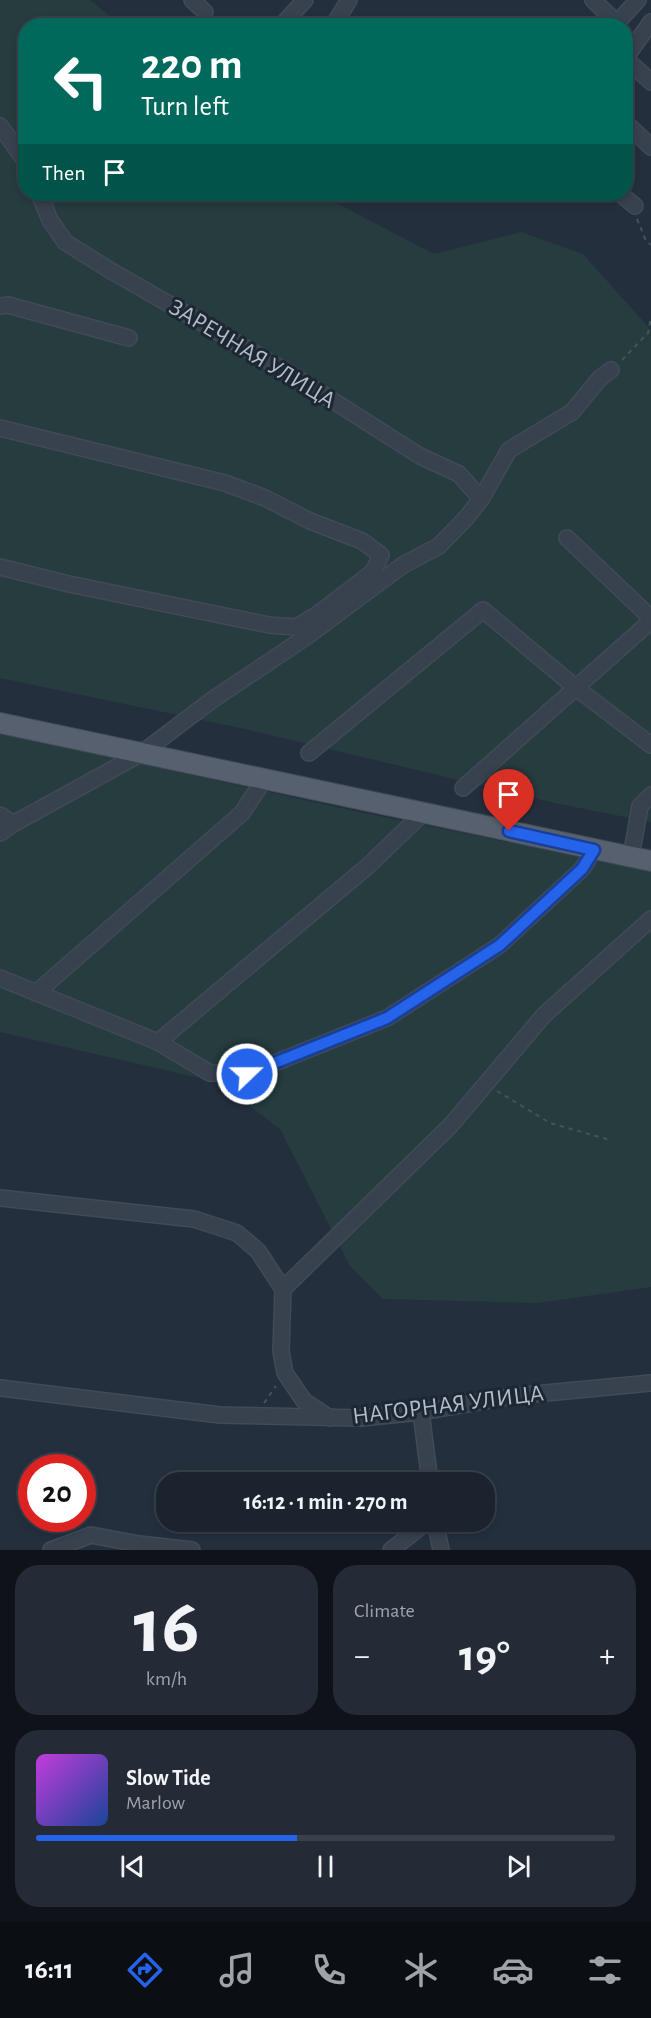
<!DOCTYPE html>
<meta charset="utf-8">
<style>
:root{--surface:#1b232e;--page:#242b36;--text:#f1f3f6;--muted:#a0a4aa;--line:#39404a;--accent:#2563eb}
body{margin:0;font-family:"Alegreya Sans",sans-serif;background:var(--page);color:var(--text);height:100vh;display:flex;flex-direction:column;font-size:22px;white-space:nowrap}
*{box-sizing:border-box;margin:0}
p{font-size:20px;color:var(--muted)}
.icon{flex:none;width:33px;height:33px;fill:none;stroke:currentColor;stroke-width:2;stroke-linecap:round;stroke-linejoin:round}
.map{position:relative;height:1550px;overflow:hidden}
.side{display:flex;flex-direction:column;gap:15px;padding:15px;background:#0f1319;flex:1}
.side>*{flex:none}
.guide{position:absolute;left:18px;top:18px;width:615px;height:183px;border-radius:24px;box-shadow:0 3px 9px #0003,0 0 0 2px var(--line);background:#00695c;color:#fff;overflow:hidden}
.speed{position:absolute;left:18px;top:1454px;display:flex;gap:12px;font-size:30px;font-weight:700;text-align:center}
.speed>*{display:grid;place-content:center;width:78px;height:78px;border-radius:50%;background:var(--surface);box-shadow:0 3px 9px #0003,0 0 0 2px var(--line);line-height:1}
.speed .limit{border:9px solid #d22;background:#fff;color:#111}
.pin{position:absolute;display:grid;place-items:center;width:51px;height:51px;color:#fff;margin:-62px -26px;border-radius:50% 50% 50% 0;rotate:-45deg;box-shadow:0 0 6px #0007}
.pin .icon{rotate:45deg}
.me{position:absolute;width:66px;margin:-33px;rotate:68deg;stroke-linejoin:round;filter:drop-shadow(0 0 4px #0008)}
.turn{display:flex;align-items:center;gap:21px;height:126px;padding:0 24px;font-size:27px}
.turn .icon{width:78px;height:78px;stroke-width:2.5}
.turn b{display:block;font-size:42px;line-height:51px}
.then{display:flex;align-items:center;height:57px;padding:0 24px;background:#0003;gap:12px;font-size:22px}
.big{font-size:45px;font-weight:700;line-height:1.1}
.side .widget{flex:1;display:flex;flex-direction:column;justify-content:center;gap:9px;min-width:0;padding:0 21px;border-radius:24px;background:var(--page)}
.side .dial{align-items:center;gap:0}
.dial b{font-size:78px;line-height:1}
.song{display:flex;align-items:center;gap:18px}
.cover{width:72px;height:72px;border-radius:9px;background:linear-gradient(135deg,hsl(290 70% 55%),hsl(220 70% 35%))}
.played{height:6px;border-radius:3px;background:linear-gradient(90deg,var(--accent) 45%,var(--line) 45%)}
.keys{display:flex;justify-content:space-around;direction:ltr}
.heat{display:flex;justify-content:space-between;align-items:center;font-size:33px;direction:ltr}
.side .tiles{flex:1;display:grid;gap:15px;grid-template-columns:1fr 1fr}
.widget:last-child{grid-column:span 2}
.trip{position:absolute;left:156px;top:1472px;width:339px;height:60px;border-radius:24px;background:var(--surface);box-shadow:0 3px 9px #0003,0 0 0 2px var(--line);font-weight:700;line-height:60px;text-align:center}
.dock{display:flex;height:96px;justify-content:space-around;align-items:center;background:#0b0e12;color:var(--muted)}
.dock .icon{width:42px;height:42px}
.dock .selected{color:var(--accent)}
.dock b{font-size:27px;color:var(--text)}
.map>svg:first-child{display:block}
.green{fill:#263c3f}
.lines{fill:none;stroke-linecap:round;stroke-linejoin:round}
.minor-casing{stroke:#414a57;stroke-width:18}
.major-casing{stroke:#414a57;stroke-width:22}
.path{stroke:#3f5557;stroke-width:2;stroke-dasharray:4.5 4.5;stroke-linecap:butt}
.minor{stroke:#38414e;stroke-width:15}
.major{stroke:#56606e;stroke-width:20}
.route-casing{stroke:#184099;stroke-width:15}
.route{stroke:#2563eb;stroke-width:10}
.labels{text-anchor:middle;dominant-baseline:central;stroke-width:6;stroke-linejoin:round;paint-order:stroke}
.street-label{font-size:24px;fill:#b4bcc9;stroke:#1d2633}
</style>
<div class="map">
<svg width="651" height="1550" viewBox="0 0 651 1550">
<rect width="100%" height="100%" fill="#242f3e"/>
<g class="green">
<polygon points="0,0 90,0 121,25 26,26 26,194 319,194 434,254 521,232 583,254 651,330 651,822 559,804 245,729 0,678"/>
<polygon points="0,732 345,809 651,871 651,1287 538,1303 383,1299 350,1266 280,1129 217,1082 0,1032"/>
</g>
<g class="lines">
<defs>
<g id="minor">
<polyline points="192,0 205,12"/>
<polyline points="593,0 617,23"/>
<polyline points="281,26 305,0"/>
<polyline points="333,26 349,0"/>
<polyline points="614,26 638,0"/>
<polyline points="626,57 651,22"/>
<polyline points="626,59 651,82"/>
<polyline points="626,123 651,147"/>
<polyline points="0,126 26,162"/>
<polyline points="39,194 50,220 65,242 108,269 291,374 420,456 459,474 481,499"/>
<polyline points="621,194 635,206"/>
<polyline points="0,306 8,305 129,338"/>
<polyline points="0,428 225,483 265,498 310,521 362,541 381,555 373,572 318,614 296,627 269,625 69,584 0,567"/>
<polyline points="567,538 651,618"/>
<polyline points="309,753 483,610 575,687 651,745"/>
<polyline points="463,788 651,621"/>
<polyline points="0,815 13,824"/>
<polyline points="0,833 13,824 142,753 212,700 306,637 403,565 439,546 467,517 481,499 509,450 572,412 600,378 611,370"/>
<polyline points="631,857 640,806 651,795"/>
<polyline points="0,978 158,1042 210,1073 247,1074 387,1018 500,945 582,869 594,850"/>
<polyline points="36,993 242,813 265,778"/>
<polyline points="158,1042 368,866 424,812"/>
<polyline points="0,1198 194,1219 237,1233 258,1251 283,1289 281,1351 285,1373 304,1401 330,1418"/>
<polyline points="283,1289 451,1125 544,1015 651,919"/>
<polyline points="0,1388 220,1415 361,1418 421,1412 514,1396 651,1383"/>
<polyline points="421,1412 430,1482"/>
<polyline points="435,1521 441,1550"/>
<polyline points="51,1550 91,1535 139,1544 192,1550"/>
<polyline points="391,1550 428,1521"/>
</g>
<polyline id="major" points="0,723 651,861"/>
</defs>
<use href="#minor" class="minor-casing"/>
<use href="#major" class="major-casing"/>
<g class="path">
<polyline points="637,219 646,241 651,245"/>
<polyline points="622,360 648,333 651,317"/>
<polyline points="497,1091 550,1123 610,1140"/>
<polyline points="264,1403 276,1386"/>
</g>
<use href="#minor" class="minor"/>
<use href="#major" class="major"/>
</g>
<g class="lines">
<defs>
<polyline id="route" points="247,1074 387,1018 500,945 582,869 594,850 509,831"/>
</defs>
<use href="#route" class="route-casing"/>
<use href="#route" class="route"/>
</g>
<g class="labels">
<g class="street-label">
<text transform="translate(252 354) rotate(31)">ЗАРЕЧНАЯ УЛИЦА</text>
<text transform="translate(448 1405) rotate(-7)">НАГОРНАЯ УЛИЦА</text>
</g>
</g>
</svg>
<div class="speed"><div class="limit">20</div></div>
<div class="pin" style="left:509px;top:831px;background:#d93025"><svg class="icon" aria-label="arrive" viewBox="0 0 24 24"><path d="M6 21V4h12l-3 4 3 4H6"/></svg></div>
<svg class="me" style="left:247px;top:1074px" viewBox="-20 -20 40 40"><circle r="17" fill="#2563eb" stroke="#fff" stroke-width="3"/><path d="M0-11L8 9 0 5-8 9z" fill="#fff"/></svg>
<div class="trip">16:12 · 1 min · 270 m</div>
<div class="guide">
<div class="turn"><svg class="icon" aria-label="left" viewBox="0 0 24 24"><path d="M17 20v-9H6M10 6l-5 5 5 5"/></svg><div><b>220 m</b>Turn left</div></div>
<div class="then">Then<svg class="icon" aria-label="arrive" viewBox="0 0 24 24"><path d="M6 21V4h12l-3 4 3 4H6"/></svg></div>
</div>
</div>
<section class="side">
<div class="tiles">
<div class="widget dial"><b>16</b><p>km/h</p></div>
<div class="widget"><p>Climate</p>
<div class="heat"><a>−</a><b class="big">19°</b><a>+</a></div>
</div>
<div class="widget">
<div class="song"><i class="cover"></i><div><b>Slow Tide</b><p>Marlow</p></div></div>
<div class="played"></div>
<div class="keys"><svg class="icon" aria-label="previous" viewBox="0 0 24 24"><path d="M18 5L8 12l10 7zM5 5v14"/></svg><svg class="icon" aria-label="pause" viewBox="0 0 24 24"><path d="M8 5v14M16 5v14"/></svg><svg class="icon" aria-label="next" viewBox="0 0 24 24"><path d="M6 5l10 7-10 7zM19 5v14"/></svg></div>
</div>
</div>
</section>
<nav class="dock">
<b>16:11</b>
<svg class="icon selected" aria-label="directions" viewBox="0 0 24 24"><path d="M12 3l9 9-9 9-9-9zM9 14v-3h6M13 9l2 2-2 2"/></svg>
<svg class="icon" aria-label="music" viewBox="0 0 24 24"><path d="M9 18V5l10-2v13"/><circle cx="6" cy="18" r="3"/><circle cx="16" cy="16" r="3"/></svg>
<svg class="icon" aria-label="phone" viewBox="0 0 24 24"><path d="M5 4h4l2 5-3 2q2 4 5 5l2-3 5 2v4C11 20 4 13 5 4z"/></svg>
<svg class="icon" aria-label="climate" viewBox="0 0 24 24"><path d="M12 3v18M4 7l16 10M4 17L20 7"/></svg>
<svg class="icon" aria-label="car" viewBox="0 0 24 24"><path d="M5 17H2v-5l4-1 3-4h7l3 4 3 1v5h-3M9 17h6M6 11h13"/><circle cx="7" cy="17" r="2"/><circle cx="17" cy="17" r="2"/></svg>
<svg class="icon" aria-label="filters" viewBox="0 0 24 24"><path d="M4 7h16M4 17h16"/><circle cx="9" cy="7" r="2"/><circle cx="15" cy="17" r="2"/></svg>
</nav>
